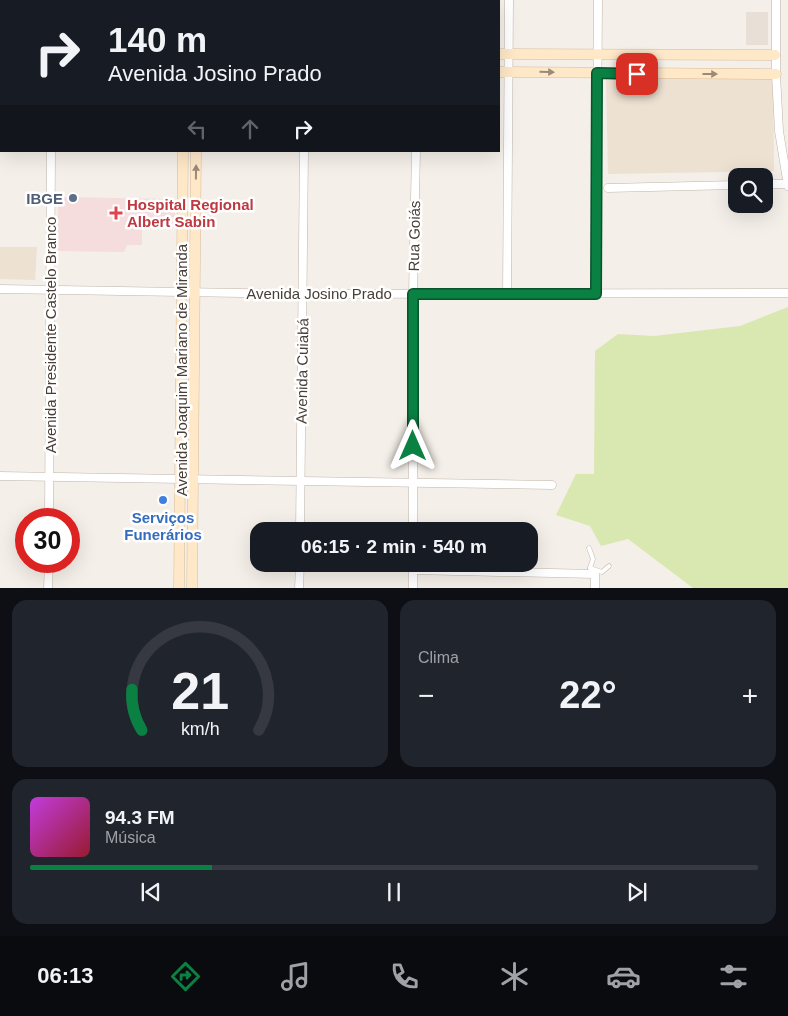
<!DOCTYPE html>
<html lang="pt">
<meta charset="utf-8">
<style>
:root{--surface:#171b24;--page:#20242c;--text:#f1f3f6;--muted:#9ea1a6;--line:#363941;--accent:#0b8043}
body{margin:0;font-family:Arial,sans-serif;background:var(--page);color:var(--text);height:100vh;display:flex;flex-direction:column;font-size:19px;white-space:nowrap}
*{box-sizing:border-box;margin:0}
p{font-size:16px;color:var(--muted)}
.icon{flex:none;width:28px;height:28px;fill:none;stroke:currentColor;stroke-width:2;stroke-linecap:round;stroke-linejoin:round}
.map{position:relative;height:588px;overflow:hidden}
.details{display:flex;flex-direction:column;gap:12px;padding:12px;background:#0d0f14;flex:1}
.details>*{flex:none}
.hud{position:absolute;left:0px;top:0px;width:500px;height:152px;box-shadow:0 5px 20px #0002;background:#171b24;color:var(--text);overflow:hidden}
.buttons{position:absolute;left:728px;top:168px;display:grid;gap:10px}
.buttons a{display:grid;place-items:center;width:45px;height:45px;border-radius:10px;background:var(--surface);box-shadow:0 5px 20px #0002;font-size:25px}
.speed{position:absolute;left:15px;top:508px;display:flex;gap:10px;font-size:25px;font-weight:700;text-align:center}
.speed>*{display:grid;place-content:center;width:65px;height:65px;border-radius:50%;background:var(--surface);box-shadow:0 5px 20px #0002;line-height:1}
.speed .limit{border:8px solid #d22;background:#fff;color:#111}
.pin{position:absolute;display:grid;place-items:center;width:42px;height:42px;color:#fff;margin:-21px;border-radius:10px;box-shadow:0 2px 8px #0006}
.me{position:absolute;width:55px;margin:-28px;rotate:0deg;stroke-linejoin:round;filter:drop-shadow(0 0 4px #0008)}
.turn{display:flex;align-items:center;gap:18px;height:105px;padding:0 25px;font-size:22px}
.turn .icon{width:65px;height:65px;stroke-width:2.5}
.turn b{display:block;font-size:35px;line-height:42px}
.lanes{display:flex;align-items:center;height:48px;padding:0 25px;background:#0003;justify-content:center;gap:25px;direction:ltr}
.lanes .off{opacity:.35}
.big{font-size:38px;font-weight:700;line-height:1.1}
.details .widget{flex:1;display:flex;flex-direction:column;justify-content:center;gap:8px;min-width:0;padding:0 18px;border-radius:15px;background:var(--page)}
.details .dial{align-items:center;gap:0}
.dial svg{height:130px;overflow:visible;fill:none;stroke:var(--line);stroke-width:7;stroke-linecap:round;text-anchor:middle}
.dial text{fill:var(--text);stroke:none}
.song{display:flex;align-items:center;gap:15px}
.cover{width:60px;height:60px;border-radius:8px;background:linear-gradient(135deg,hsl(290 70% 55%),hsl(350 70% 35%))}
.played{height:5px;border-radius:2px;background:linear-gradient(90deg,var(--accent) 25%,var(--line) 25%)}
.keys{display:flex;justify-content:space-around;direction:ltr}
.heat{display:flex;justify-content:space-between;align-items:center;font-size:28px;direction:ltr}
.details .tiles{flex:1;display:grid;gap:12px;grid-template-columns:1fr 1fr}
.widget:last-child{grid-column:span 2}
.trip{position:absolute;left:250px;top:522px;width:288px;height:50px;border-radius:15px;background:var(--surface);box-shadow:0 5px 20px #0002;font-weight:700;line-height:50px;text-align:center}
.tabs{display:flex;height:80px;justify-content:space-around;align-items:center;background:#090b0e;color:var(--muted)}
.tabs .icon{width:35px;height:35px}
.tabs .current{color:var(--accent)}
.tabs b{font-size:22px;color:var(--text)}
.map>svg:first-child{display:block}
.residential{fill:#e8dfd6}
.education{fill:#ede1d2}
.medical{fill:#f5dcdd}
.green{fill:#d9e8b1}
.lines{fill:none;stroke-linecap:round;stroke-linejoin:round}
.lane-casing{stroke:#c0b5ab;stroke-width:5}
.street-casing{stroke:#c0b5ab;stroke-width:9}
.secondary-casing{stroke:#d7bc9a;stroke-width:11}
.lane{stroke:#fff;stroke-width:4}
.street{stroke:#fff;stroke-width:8}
.secondary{stroke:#ffe8c8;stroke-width:10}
.oneway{fill:#9a8a78}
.route-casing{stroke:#07532c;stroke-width:12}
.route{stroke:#0b8043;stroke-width:9}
.service-dot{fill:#5c6f8a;stroke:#fff;stroke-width:2}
.health-dot{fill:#e0444e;stroke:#fff;stroke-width:2}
.shop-dot{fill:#3f7fe0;stroke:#fff;stroke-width:2}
.labels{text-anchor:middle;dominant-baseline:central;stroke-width:5;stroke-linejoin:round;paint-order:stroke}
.service-label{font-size:15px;font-weight:bold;fill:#4e5e75;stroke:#fff;text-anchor:end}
.health-label{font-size:15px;font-weight:bold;fill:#be3a42;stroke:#fff;text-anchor:start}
.street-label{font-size:15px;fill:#483e37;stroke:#fff}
.shop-label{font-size:15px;font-weight:bold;fill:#366cbe;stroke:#fff}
</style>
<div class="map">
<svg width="788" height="589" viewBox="0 0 788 589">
<rect width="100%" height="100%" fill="#f4efe8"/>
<rect class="residential" x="746" y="12" width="22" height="33"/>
<g class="education">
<polygon points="773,76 774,171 608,174 606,79"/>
<polygon points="0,247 37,247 35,280 0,279"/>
</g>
<polygon class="medical" points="58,197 175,199 175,227 142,229 142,245 127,245 124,252 57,251"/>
<polygon class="green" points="788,307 788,588 693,588 628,539 601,546 590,526 556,515 576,474 594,474 595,351 618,334 654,336 740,326"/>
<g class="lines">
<defs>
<g id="lane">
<polyline points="589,548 593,559 590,568 595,574"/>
<polyline points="590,568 602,572 609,566"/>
</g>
<g id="street">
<polyline points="305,0 305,1"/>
<polyline points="776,0 776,74 779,131 788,186"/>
<polyline points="53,1 53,0"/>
<polyline points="417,1 417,0"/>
<polyline points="0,132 1,132"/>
<polyline points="764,184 787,184"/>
<polyline points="608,188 736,185"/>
<polyline points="0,289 303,294 788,293"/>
<polyline points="596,294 598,0"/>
<polyline points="507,295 509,0"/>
<polyline points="0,476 552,485"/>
<polyline points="49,519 51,151"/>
<polyline points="300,531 304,151"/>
<polyline points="413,531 413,294 416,151"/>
<polyline points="413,570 595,574 595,589"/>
<polyline points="48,589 49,561"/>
<polyline points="299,589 300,564"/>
<polyline points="413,589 413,564"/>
</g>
<g id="secondary">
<polyline points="198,0 198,1"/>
<polyline points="185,1 185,0"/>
<polyline points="499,54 775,55"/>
<polyline points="499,72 776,74"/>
<polyline points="179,589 183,151"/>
<polyline points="192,589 196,151"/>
</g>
</defs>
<use href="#lane" class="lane-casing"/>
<use href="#street" class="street-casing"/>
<use href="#secondary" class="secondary-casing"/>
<use href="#lane" class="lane"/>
<use href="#street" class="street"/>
<use href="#secondary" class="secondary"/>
</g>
<defs><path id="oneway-solid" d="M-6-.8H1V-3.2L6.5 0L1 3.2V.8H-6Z" transform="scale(1.25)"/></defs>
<g class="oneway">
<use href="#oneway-solid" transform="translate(547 72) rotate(1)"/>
<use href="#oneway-solid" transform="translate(710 74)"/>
<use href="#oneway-solid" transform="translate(196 172) rotate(-89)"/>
</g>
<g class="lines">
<defs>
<polyline id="route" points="413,446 413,294 596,294 597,73 637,74"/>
</defs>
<use href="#route" class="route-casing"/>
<use href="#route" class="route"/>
</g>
<circle class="service-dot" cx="73" cy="198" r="5"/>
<path class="health-dot" d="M113.5 205.5h5v5h5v5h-5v5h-5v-5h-5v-5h5z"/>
<circle class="shop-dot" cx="163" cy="500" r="5"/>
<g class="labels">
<g class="service-label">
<text x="63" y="198">IBGE</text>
</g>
<g class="health-label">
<text x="127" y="204">Hospital Regional<tspan x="127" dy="17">Albert Sabin</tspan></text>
</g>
<g class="street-label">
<text transform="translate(414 236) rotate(-89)">Rua Goiás</text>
<text x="319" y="293">Avenida Josino Prado</text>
<text transform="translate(50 335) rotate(-90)">Avenida Presidente Castelo Branco</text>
<text transform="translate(181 370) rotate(-90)">Avenida Joaquim Mariano de Miranda</text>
<text transform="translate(302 371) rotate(-89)">Avenida Cuiabá</text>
</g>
<g class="shop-label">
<text x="163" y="517">Serviços<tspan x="163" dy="17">Funerários</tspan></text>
</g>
</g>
</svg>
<div class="buttons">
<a><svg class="icon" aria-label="search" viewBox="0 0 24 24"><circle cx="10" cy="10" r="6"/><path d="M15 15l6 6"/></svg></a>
</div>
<div class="speed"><div class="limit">30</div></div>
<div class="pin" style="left:637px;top:74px;background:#d93025"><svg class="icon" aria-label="arrive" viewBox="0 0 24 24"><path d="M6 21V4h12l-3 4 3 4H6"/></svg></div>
<svg class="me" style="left:413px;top:446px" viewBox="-20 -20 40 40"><path d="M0-17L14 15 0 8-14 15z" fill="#0b8043" stroke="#fff" stroke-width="4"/></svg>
<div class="trip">06:15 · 2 min · 540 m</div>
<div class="hud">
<div class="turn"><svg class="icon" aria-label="right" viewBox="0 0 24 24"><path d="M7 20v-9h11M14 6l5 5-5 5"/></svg><div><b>140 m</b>Avenida Josino Prado</div></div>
<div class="lanes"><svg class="icon off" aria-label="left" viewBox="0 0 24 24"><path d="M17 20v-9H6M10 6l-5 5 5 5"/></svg><svg class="icon off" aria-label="ahead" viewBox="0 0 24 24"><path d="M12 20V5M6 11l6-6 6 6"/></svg><svg class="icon" aria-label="right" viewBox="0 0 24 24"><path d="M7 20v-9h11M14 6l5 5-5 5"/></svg></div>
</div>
</div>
<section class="details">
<div class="tiles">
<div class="widget dial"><svg viewBox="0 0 100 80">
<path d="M14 69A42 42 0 1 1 86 69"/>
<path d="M14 69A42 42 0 0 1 8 44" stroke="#0b8043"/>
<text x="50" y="56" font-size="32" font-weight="700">21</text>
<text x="50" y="72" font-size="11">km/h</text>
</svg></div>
<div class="widget"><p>Clima</p>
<div class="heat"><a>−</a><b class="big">22°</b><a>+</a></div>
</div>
<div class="widget">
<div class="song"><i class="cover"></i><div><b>94.3 FM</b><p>Música</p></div></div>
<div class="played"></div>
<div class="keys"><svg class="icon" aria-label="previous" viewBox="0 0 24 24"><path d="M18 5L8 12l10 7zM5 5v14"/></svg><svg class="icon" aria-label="pause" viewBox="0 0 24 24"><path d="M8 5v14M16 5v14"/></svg><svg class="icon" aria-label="next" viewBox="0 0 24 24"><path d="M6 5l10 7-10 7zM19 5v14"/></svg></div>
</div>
</div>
</section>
<nav class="tabs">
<b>06:13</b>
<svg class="icon current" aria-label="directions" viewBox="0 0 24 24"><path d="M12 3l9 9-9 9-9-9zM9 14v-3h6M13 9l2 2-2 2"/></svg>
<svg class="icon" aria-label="music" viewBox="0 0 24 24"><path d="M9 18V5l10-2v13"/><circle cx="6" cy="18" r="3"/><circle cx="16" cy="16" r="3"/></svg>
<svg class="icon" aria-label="phone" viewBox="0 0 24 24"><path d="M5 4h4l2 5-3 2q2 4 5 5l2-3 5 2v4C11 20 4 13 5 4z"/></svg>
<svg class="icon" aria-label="climate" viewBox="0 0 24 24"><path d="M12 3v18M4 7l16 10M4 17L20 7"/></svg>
<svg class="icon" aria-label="car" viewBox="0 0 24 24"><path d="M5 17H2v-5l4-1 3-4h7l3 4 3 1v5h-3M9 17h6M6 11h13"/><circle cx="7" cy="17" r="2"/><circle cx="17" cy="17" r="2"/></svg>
<svg class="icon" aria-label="filters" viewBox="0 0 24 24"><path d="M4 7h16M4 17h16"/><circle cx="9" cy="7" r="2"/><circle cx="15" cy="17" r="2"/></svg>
</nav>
